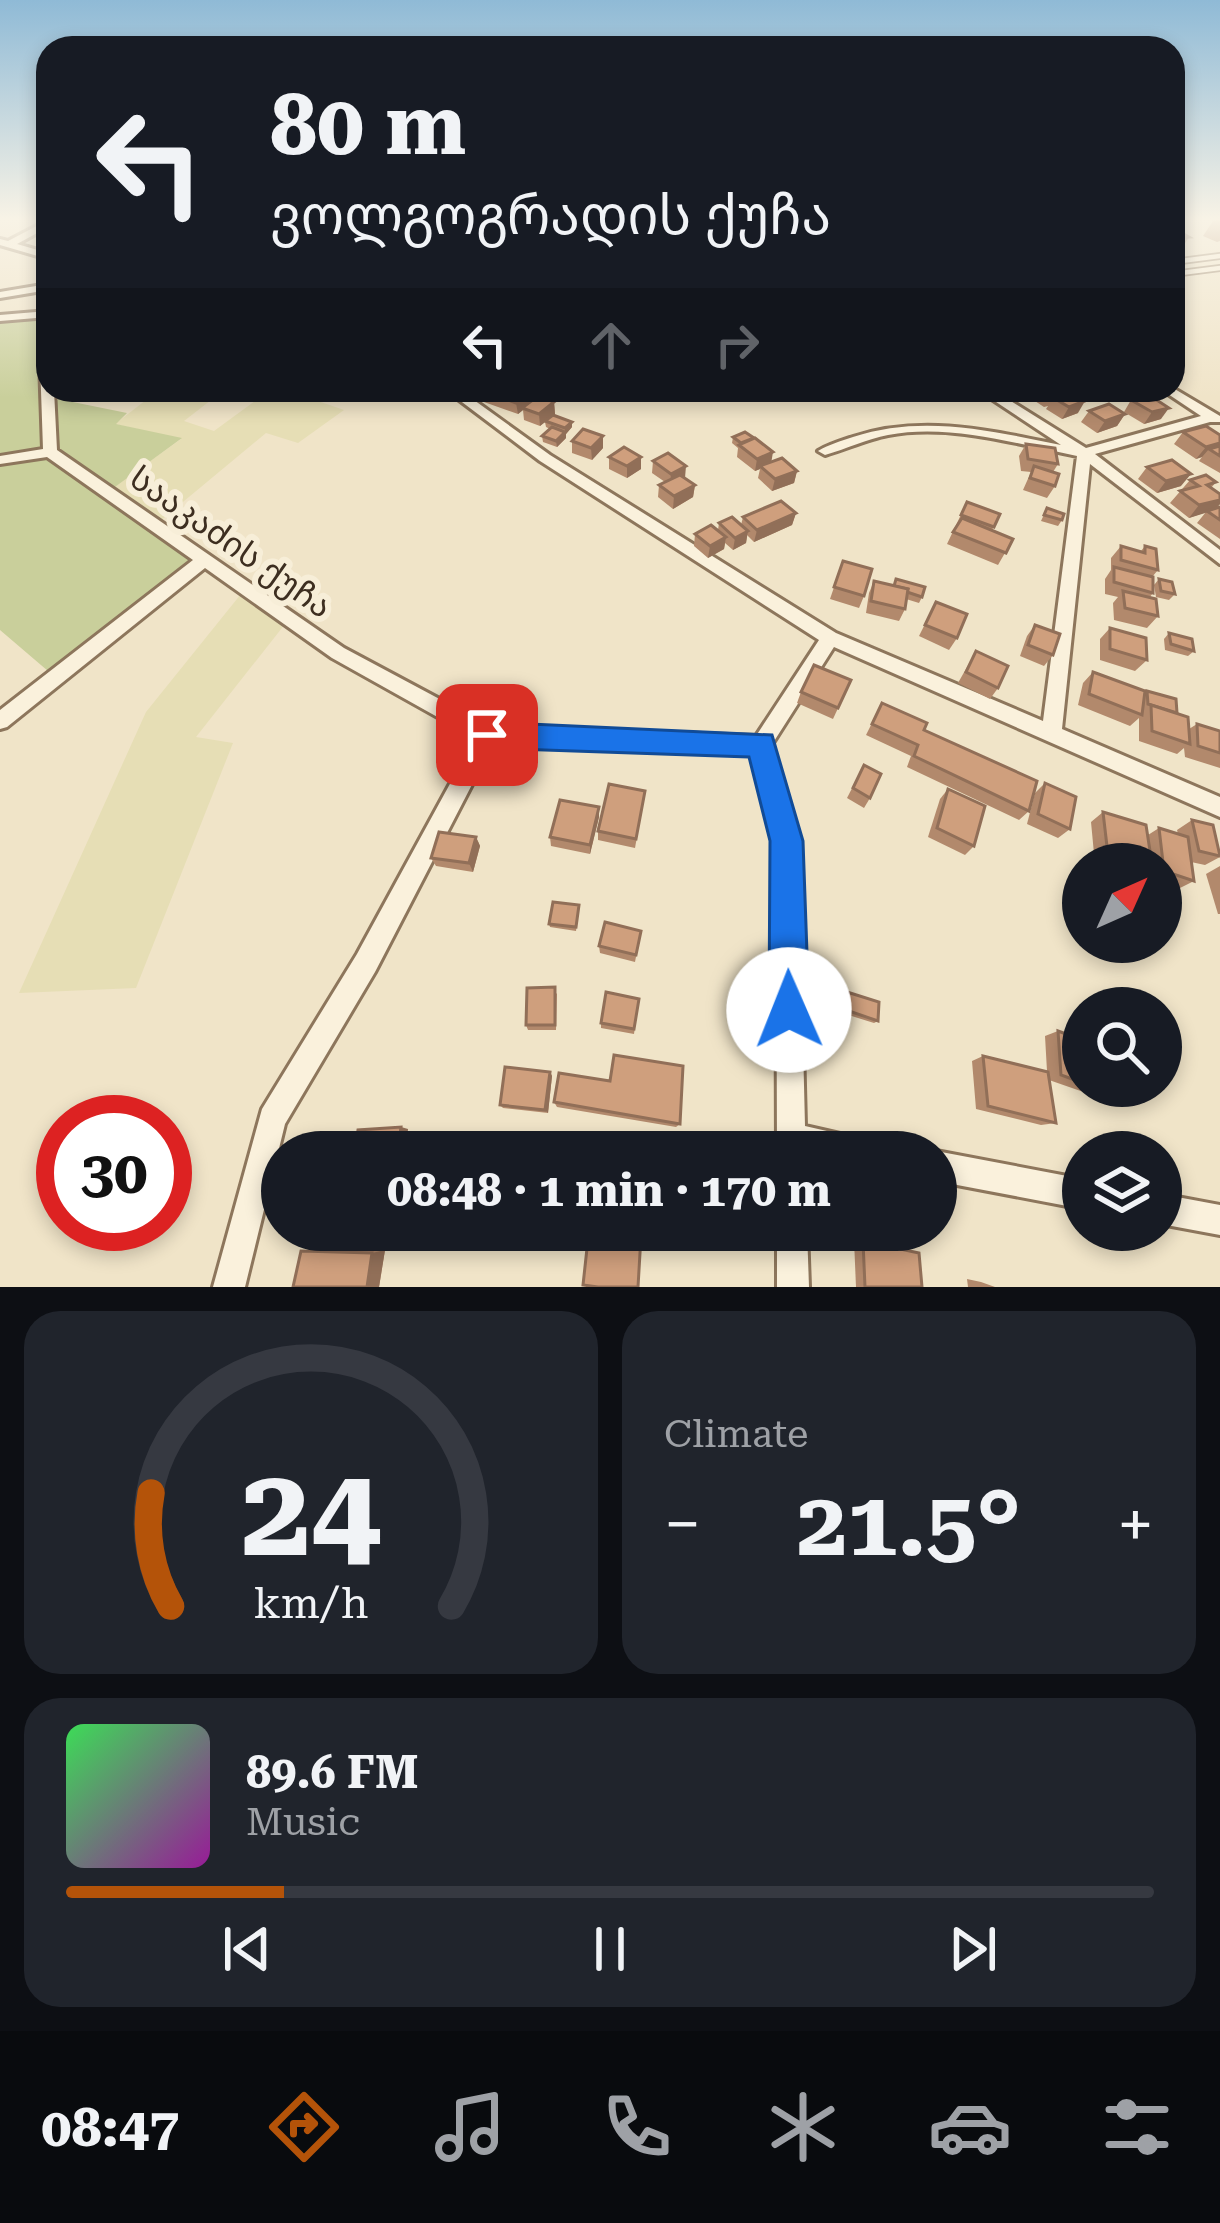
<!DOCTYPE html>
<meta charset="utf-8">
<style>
:root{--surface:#171b24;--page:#20242c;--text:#f1f3f6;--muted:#9ea1a6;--line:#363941;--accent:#b45309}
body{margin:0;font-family:"Roboto Serif","Noto Sans Georgian",serif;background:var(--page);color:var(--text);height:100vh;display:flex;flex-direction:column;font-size:45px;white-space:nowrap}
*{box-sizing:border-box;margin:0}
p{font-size:39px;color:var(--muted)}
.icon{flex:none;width:66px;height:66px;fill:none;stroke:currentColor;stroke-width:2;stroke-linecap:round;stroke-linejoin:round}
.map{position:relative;height:1287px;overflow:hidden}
.panel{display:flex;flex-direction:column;gap:24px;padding:24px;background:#0d0f14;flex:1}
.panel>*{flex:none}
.guide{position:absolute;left:36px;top:36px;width:1149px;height:366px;border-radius:36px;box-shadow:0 6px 18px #0003;background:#171b24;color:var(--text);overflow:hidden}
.needle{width:78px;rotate:45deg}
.controls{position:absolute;left:1062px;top:843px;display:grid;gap:24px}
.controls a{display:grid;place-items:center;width:120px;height:120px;border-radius:50%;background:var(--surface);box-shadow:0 6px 18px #0003;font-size:60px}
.speed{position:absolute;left:36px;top:1095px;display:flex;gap:24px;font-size:60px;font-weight:700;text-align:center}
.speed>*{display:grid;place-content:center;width:156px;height:156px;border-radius:50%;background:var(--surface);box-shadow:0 6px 18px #0003;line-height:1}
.speed .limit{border:18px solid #d22;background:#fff;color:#111}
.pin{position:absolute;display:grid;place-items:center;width:102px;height:102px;color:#fff;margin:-51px;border-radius:24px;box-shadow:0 6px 18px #0006}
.me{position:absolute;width:132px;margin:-66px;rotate:359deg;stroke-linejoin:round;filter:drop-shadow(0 0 9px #0008)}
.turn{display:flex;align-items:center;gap:42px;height:252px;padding:0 36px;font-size:54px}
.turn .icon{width:156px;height:156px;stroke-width:2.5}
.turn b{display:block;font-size:84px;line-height:102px}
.lanes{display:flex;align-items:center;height:114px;padding:0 36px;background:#0003;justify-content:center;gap:60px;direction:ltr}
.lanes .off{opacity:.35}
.big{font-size:90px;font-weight:700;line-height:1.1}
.panel .widget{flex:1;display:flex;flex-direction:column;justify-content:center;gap:18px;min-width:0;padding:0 42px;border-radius:36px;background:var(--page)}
.panel .dial{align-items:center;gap:0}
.dial svg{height:312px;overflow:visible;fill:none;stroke:var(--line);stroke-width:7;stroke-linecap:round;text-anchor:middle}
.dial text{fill:var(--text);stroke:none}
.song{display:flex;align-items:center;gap:36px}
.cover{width:144px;height:144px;border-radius:18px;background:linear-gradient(135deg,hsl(130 70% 55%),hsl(300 70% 35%))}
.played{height:12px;border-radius:6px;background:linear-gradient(90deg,var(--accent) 20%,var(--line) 20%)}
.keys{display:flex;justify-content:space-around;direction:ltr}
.heat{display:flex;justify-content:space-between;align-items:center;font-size:66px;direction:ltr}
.panel .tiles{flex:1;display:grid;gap:24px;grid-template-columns:1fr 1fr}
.widget:last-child{grid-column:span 2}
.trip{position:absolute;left:261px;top:1131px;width:696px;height:120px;border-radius:60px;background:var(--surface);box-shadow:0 6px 18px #0003;font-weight:700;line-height:120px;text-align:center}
.dock{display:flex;height:192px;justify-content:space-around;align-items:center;background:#090b0e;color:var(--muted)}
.dock .icon{width:84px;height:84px}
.dock .active{color:var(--accent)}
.dock b{font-size:54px;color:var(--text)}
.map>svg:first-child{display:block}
.farmland{fill:#e6deb5}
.green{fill:#c9cf9b}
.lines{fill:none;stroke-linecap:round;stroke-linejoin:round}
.lane-casing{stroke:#8d765c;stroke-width:8}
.street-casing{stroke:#8d765c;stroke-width:6}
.lane{stroke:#faf1dc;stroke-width:4.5}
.street{fill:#faf1dc;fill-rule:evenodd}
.wall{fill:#b2896c}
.shaded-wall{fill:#916f58}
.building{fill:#cf9f7d;stroke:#916f58;stroke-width:3}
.route{fill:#1a73e8;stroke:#114b97;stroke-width:3}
.labels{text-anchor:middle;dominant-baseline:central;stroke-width:12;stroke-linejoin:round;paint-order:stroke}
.street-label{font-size:33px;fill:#3d2e20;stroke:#f7eed8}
</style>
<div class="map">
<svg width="1220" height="1287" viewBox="0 0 1220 1287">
<rect width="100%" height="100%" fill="#f0e4c8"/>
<g class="farmland">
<polygon points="159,390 224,390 184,421 214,431 270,390 286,390 344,410 298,443 266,433 154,526 107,492 181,439 115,424"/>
<polygon points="245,589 289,619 196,737 233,743 136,988 19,993 146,712"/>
</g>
<polygon class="green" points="44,315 48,405 58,399 127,413 116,424 182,438 108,492 203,561 55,677 0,630 0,320"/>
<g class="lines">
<defs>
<g id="lane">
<polyline points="1173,262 1220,256"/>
<polyline points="1173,274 1220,268"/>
</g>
<g id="street">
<polygon points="48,220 48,227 17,244 48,253 48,259 0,245 0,239 8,241"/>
<polygon points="48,284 48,290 0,298 0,292"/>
<polygon points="48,311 48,317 0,321 0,315"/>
<path d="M45,329H48V390H54L57,450L344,648L490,726L756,736L819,640L540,461L446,390H460L550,455L836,633L1043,721L1077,456C1017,444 949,423 888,435C867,439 846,449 825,455L818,451C828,445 841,441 853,437C923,414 991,431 1061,445L978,390H993L1086,448L1201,416L1162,390H1173V388L1220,416V422H1210L1095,454L1220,550V564L1090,464L1062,729L1220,797V817L834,647L771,746L798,841L805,1126L875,1142L879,1152H777L776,841L753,753L493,744L375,972L285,1124L245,1287H213L262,1109L357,954L475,738L332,658L205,568L7,727L0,729V710L193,560L47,457L0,464V456L43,449L39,332Z"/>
<polygon points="936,1151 1083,1179 1083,1209 936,1181"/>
<polygon points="1161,1194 1220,1205 1220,1235 1161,1224"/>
<polygon points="777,1230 807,1230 809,1287 777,1287"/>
</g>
</defs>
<use href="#lane" class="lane-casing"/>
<use href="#street" class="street-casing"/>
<use href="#lane" class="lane"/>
<use href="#street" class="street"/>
</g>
<g class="wall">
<polygon points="1220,219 1220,241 1217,242 1203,236 1213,221"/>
<polygon points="1173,230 1189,237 1179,253 1173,253"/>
<polygon points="479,390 520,390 529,393 530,402 554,402 555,414 553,415 572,427 566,434 566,438 557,447 543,442 542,436 550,429 546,427 545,422 540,426 524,420 523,410 518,414 484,402 483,394 480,393"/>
<polygon points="1033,390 1067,390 1066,392 1078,413 1062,419 1046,409 1048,406 1044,407 1029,397"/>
<polygon points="1131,400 1161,419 1144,424 1124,412"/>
<polygon points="1089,411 1125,414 1117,426 1097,433 1081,422"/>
<polygon points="1183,432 1220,435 1220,473 1199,461 1202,457 1196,459 1174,444"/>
<polygon points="603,436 603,448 592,460 572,453 572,441"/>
<polygon points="733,437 771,462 797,471 794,483 772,491 758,478 760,469 755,471 737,457 738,448 732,443"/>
<polygon points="1026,444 1058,464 1053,472 1055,486 1047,498 1023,490 1031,472 1021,471 1019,456"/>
<polygon points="609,457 641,457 641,469 627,478 609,469"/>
<polygon points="653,461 695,485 693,497 673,509 658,497 659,485 665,482 652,473"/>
<polygon points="1147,467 1181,486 1157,493 1138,479"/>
<polygon points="1190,480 1216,482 1211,488 1220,494 1220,504 1216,508 1220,507 1220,539 1197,523 1206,512 1189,518 1170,503"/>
<polygon points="967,502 1000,514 992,530 1013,539 998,565 947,544"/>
<polygon points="1047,508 1062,520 1058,526 1041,521"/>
<polygon points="796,513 792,525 754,542 747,535 746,543 733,550 725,543 724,549 708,558 694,546 695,534 718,530 719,523 741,525 743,517"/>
<polygon points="1121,546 1141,551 1145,546 1158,570 1152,577 1153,593 1149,598 1158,616 1147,628 1114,620 1113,603 1118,597 1105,594 1105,579 1111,570 1111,558"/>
<polygon points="843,561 864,596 859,608 830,599"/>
<polygon points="1159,579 1175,594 1169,600 1156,597 1154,585"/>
<polygon points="874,581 922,597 919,603 906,599 905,609 899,621 866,613 869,593"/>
<polygon points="936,602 957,638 949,650 919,636"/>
<polygon points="1035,625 1053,655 1044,666 1020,656 1027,636"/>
<polygon points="1110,628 1147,660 1135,671 1100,660 1100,639"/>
<polygon points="1169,633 1194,651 1188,656 1165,650 1164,639"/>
<polygon points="976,651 998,688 990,699 958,683"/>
<polygon points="1093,672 1145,694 1147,691 1177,713 1189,729 1197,724 1220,731 1220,768 1185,757 1184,748 1177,754 1139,741 1139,718 1130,726 1078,705 1083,683"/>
<polygon points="851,680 833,719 797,703 801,692"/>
<polygon points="882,703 924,730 1029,811 1019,820 907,767 911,756 866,735"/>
<polygon points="864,765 870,798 864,808 847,798"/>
<polygon points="1045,783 1070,829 1058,838 1027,824 1035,793"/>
<polygon points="948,789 974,846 965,855 928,837 940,799"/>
<polygon points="645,791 635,848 598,840 598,831"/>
<polygon points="599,807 599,817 590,854 551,846 550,837"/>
<polygon points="1103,812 1148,835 1159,828 1178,834 1177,830 1192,820 1220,851 1220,857 1205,865 1191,862 1194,881 1178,889 1161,883 1161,864 1095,864 1091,822"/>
<polygon points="476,837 480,846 473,872 436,866 431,858"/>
<polygon points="1220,866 1220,914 1218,914 1206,874"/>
<polygon points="579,905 576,931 550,927 549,924"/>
<polygon points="641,931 635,962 600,953 599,946"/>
<polygon points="847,992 878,1021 874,1023 842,1013 844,994"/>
<polygon points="557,993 556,1030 528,1030 526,1025"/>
<polygon points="639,999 634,1034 601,1028 601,1023"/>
<polygon points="1058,1031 1083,1040 1083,1086 1111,1086 1111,1093 1095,1096 1049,1080 1056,1123 1041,1125 976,1109 972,1061 983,1056 1047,1071 1045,1036"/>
<polygon points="550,1072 552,1076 548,1113 503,1108 500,1105"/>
<polygon points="610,1081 680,1124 676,1127 557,1107 554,1102"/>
<polygon points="854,1240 919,1253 922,1287 856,1287"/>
<polygon points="317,1248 385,1250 379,1287 301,1251"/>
<polygon points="967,1279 981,1282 995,1287 968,1287"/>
</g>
<g class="shaded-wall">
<polygon points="529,393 530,404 522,408 523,410 518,414 516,403"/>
<polygon points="1085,401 1078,413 1062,419 1069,407"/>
<polygon points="554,402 555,414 540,426 539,414"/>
<polygon points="1169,408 1161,419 1144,424 1152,412"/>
<polygon points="1125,414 1117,426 1097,433 1105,421"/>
<polygon points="572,422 572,427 566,434 566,438 557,447 556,441 565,432 565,428"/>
<polygon points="603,436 603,448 592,460 591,448"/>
<polygon points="1220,443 1220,451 1209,449 1202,457 1196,459 1206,447"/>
<polygon points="773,452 771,464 760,466 760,469 755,471 757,459"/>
<polygon points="641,457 641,469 627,478 627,466"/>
<polygon points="686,466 685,478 670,486 671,474"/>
<polygon points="797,471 794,483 772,491 775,479"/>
<polygon points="1191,474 1181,486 1157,493 1166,481"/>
<polygon points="695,485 693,497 673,509 674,496"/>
<polygon points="1220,500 1220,504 1215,510 1189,518 1199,505"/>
<polygon points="796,513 792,525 754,542 757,530"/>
<polygon points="748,531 746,543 733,550 735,538"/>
<polygon points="726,537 724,549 708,558 710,546"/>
<polygon points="599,807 599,817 590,854 590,845"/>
<polygon points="476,837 480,846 473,872 469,863"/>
<polygon points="550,1072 552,1076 548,1113 545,1110"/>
<polygon points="401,1127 408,1129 406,1152 398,1152"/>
<polygon points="385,1250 379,1287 367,1287 372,1253"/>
</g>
<g class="building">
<polygon points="1175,229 1189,237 1173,238 1173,230"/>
<polygon points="482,390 520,390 529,393 516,403"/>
<polygon points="1043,390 1066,390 1051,395"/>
<polygon points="1069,391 1085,401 1069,407 1052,397"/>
<polygon points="1149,395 1169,408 1152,412 1131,400"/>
<polygon points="538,396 554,402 539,414 522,408"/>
<polygon points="1109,404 1125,414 1105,421 1089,411"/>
<polygon points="553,415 572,422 565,428 545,421"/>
<polygon points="1206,426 1220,435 1220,443 1206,447 1183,432"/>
<polygon points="552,427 565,432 556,441 542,436"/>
<polygon points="583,429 603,436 591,448 572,441"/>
<polygon points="745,432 754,438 741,443 733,437"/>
<polygon points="755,438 773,452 757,459 739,445"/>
<polygon points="1026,444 1055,448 1058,464 1028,459"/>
<polygon points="1220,446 1220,456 1209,449"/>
<polygon points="624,447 641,457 627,466 609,457"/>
<polygon points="668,453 686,466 671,474 653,461"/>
<polygon points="782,458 797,471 775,479 760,466"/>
<polygon points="1172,460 1191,474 1166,481 1147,467"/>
<polygon points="1034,466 1059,474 1055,486 1030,478"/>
<polygon points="680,475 695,485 674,496 659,485"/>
<polygon points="1206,475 1216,482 1207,485 1220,494 1220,500 1199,505 1180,491 1199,486 1190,480"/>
<polygon points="781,501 796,513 757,530 743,517"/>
<polygon points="967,502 1000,514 994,527 961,515"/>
<polygon points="1220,507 1220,520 1207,511"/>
<polygon points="1047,508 1064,514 1062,520 1044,515"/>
<polygon points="732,517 748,531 735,538 719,523"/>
<polygon points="962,518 1013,539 1006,553 953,532"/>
<polygon points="711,525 726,537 710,546 695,534"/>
<polygon points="1121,546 1145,553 1145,546 1156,549 1158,570 1121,560"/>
<polygon points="843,561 872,569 864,596 834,587"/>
<polygon points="1114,567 1153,577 1153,593 1114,582"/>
<polygon points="896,579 925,587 922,597 907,592 908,589 894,586"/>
<polygon points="1159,579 1172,582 1175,594 1161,591"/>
<polygon points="874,581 908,589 905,609 871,601"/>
<polygon points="1123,591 1156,599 1158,616 1125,608"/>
<polygon points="936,602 967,614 957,638 925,625"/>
<polygon points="1035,625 1060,634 1053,655 1028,645"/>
<polygon points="1110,628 1146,638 1147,660 1110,649"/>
<polygon points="1169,633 1192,639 1194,651 1171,644"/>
<polygon points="976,651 1008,666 998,688 966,672"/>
<polygon points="814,665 851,680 838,708 801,692"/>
<polygon points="1093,672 1145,691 1142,715 1089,694"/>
<polygon points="1147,691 1176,699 1177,713 1148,704"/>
<polygon points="882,703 927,723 924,730 1037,781 1029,811 914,756 918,745 872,724"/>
<polygon points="1151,705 1188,717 1190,744 1152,731"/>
<polygon points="1197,724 1220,731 1220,753 1198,746"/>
<polygon points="864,765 881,774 870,798 853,788"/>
<polygon points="1045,783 1076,797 1070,829 1038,814"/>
<polygon points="609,784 645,791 636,839 598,831"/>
<polygon points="948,789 985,806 974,846 937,828"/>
<polygon points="560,800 599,807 590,845 550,837"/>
<polygon points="1103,812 1146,825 1152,864 1136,864 1108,855"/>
<polygon points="1192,820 1213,825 1220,856 1199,851"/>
<polygon points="1159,828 1188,837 1194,881 1164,871"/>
<polygon points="439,832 476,837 469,863 431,858"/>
<polygon points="553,902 579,905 576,927 549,924"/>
<polygon points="605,922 641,931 636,955 599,946"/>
<polygon points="555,987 555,1025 526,1025 527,988"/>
<polygon points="606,992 639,999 634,1029 601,1023"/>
<polygon points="847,992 879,1002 878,1021 846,1010"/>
<polygon points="1058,1031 1083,1040 1083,1083 1061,1075"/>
<polygon points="614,1055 683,1066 680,1124 554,1102 559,1073 610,1081"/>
<polygon points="983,1056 1048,1072 1056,1123 988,1106"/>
<polygon points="505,1067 550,1072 545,1110 500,1105"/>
<polygon points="1091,1086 1111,1086 1111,1093"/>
<polygon points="401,1127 398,1152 355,1152 358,1130"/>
<polygon points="584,1138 625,1149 625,1152 582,1152"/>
<polygon points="589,1230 603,1230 641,1236 638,1287 598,1287 583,1285"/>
<polygon points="863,1241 919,1253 922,1287 865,1287"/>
<polygon points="301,1251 372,1253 367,1287 293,1287"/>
</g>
<linearGradient id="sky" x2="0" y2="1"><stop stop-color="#8fbad6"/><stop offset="0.55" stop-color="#f8f3e6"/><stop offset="1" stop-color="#f8f3e6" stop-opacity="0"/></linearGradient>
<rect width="1220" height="398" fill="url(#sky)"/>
<polygon class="route" points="487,722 772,735 803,841 809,1010 803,1024 789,1030 775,1024 769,1010 770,841 749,757 487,748 476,745 471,735 476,726"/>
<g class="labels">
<g class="street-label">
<text transform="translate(231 542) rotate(35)">სააკაძის ქუჩა</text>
</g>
</g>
</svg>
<div class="controls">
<a><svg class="needle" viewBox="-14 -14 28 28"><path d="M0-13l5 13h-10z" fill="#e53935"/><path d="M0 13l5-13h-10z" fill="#9ea1a6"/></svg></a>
<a><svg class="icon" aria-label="search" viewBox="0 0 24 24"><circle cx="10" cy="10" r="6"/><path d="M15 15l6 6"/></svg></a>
<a><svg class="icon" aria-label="layers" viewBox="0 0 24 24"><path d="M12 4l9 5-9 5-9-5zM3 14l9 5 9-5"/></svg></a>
</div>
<div class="speed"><div class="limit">30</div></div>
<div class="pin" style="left:487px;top:735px;background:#d93025"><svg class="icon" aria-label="arrive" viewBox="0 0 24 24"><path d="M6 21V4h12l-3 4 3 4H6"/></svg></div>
<svg class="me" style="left:789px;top:1010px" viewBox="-20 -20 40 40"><circle r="19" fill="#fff"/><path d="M0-13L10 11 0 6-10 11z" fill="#1a73e8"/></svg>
<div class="trip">08:48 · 1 min · 170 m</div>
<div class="guide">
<div class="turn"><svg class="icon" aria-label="left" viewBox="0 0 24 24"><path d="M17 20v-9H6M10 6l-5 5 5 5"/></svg><div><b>80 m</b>ვოლგოგრადის ქუჩა</div></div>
<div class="lanes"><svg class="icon" aria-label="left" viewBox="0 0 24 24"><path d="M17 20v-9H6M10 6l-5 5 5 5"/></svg><svg class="icon off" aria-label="ahead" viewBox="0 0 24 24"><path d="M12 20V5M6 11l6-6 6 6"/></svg><svg class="icon off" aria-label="right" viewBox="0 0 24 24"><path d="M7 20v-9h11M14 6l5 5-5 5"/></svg></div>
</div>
</div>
<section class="panel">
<div class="tiles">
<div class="widget dial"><svg viewBox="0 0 100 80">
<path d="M14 69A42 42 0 1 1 86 69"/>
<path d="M14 69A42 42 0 0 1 9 40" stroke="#b45309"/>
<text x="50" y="56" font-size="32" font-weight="700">24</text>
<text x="50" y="72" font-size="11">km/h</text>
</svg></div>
<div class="widget"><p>Climate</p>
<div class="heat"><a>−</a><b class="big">21.5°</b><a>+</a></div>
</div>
<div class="widget">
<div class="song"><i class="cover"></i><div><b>89.6 FM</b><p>Music</p></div></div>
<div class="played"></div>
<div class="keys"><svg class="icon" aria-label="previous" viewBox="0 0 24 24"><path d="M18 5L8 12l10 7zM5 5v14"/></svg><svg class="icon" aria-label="pause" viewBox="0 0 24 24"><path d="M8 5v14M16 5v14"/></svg><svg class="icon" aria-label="next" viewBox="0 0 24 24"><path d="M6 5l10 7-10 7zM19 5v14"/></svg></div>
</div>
</div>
</section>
<nav class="dock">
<b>08:47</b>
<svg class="icon active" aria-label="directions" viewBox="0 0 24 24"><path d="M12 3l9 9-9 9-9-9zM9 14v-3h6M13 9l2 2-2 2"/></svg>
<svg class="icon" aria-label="music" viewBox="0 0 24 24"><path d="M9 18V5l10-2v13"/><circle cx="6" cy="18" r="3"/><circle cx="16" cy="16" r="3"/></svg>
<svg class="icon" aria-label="phone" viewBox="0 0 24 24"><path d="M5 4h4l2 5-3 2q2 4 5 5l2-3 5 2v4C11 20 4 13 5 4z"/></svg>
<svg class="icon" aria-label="climate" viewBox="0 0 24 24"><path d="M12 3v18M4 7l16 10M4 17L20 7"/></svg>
<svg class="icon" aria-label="car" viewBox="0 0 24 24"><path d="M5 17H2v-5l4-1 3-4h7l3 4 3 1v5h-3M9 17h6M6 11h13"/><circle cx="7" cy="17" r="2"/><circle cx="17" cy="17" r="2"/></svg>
<svg class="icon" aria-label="filters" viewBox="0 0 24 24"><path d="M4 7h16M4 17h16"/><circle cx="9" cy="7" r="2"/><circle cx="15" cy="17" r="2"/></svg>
</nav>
